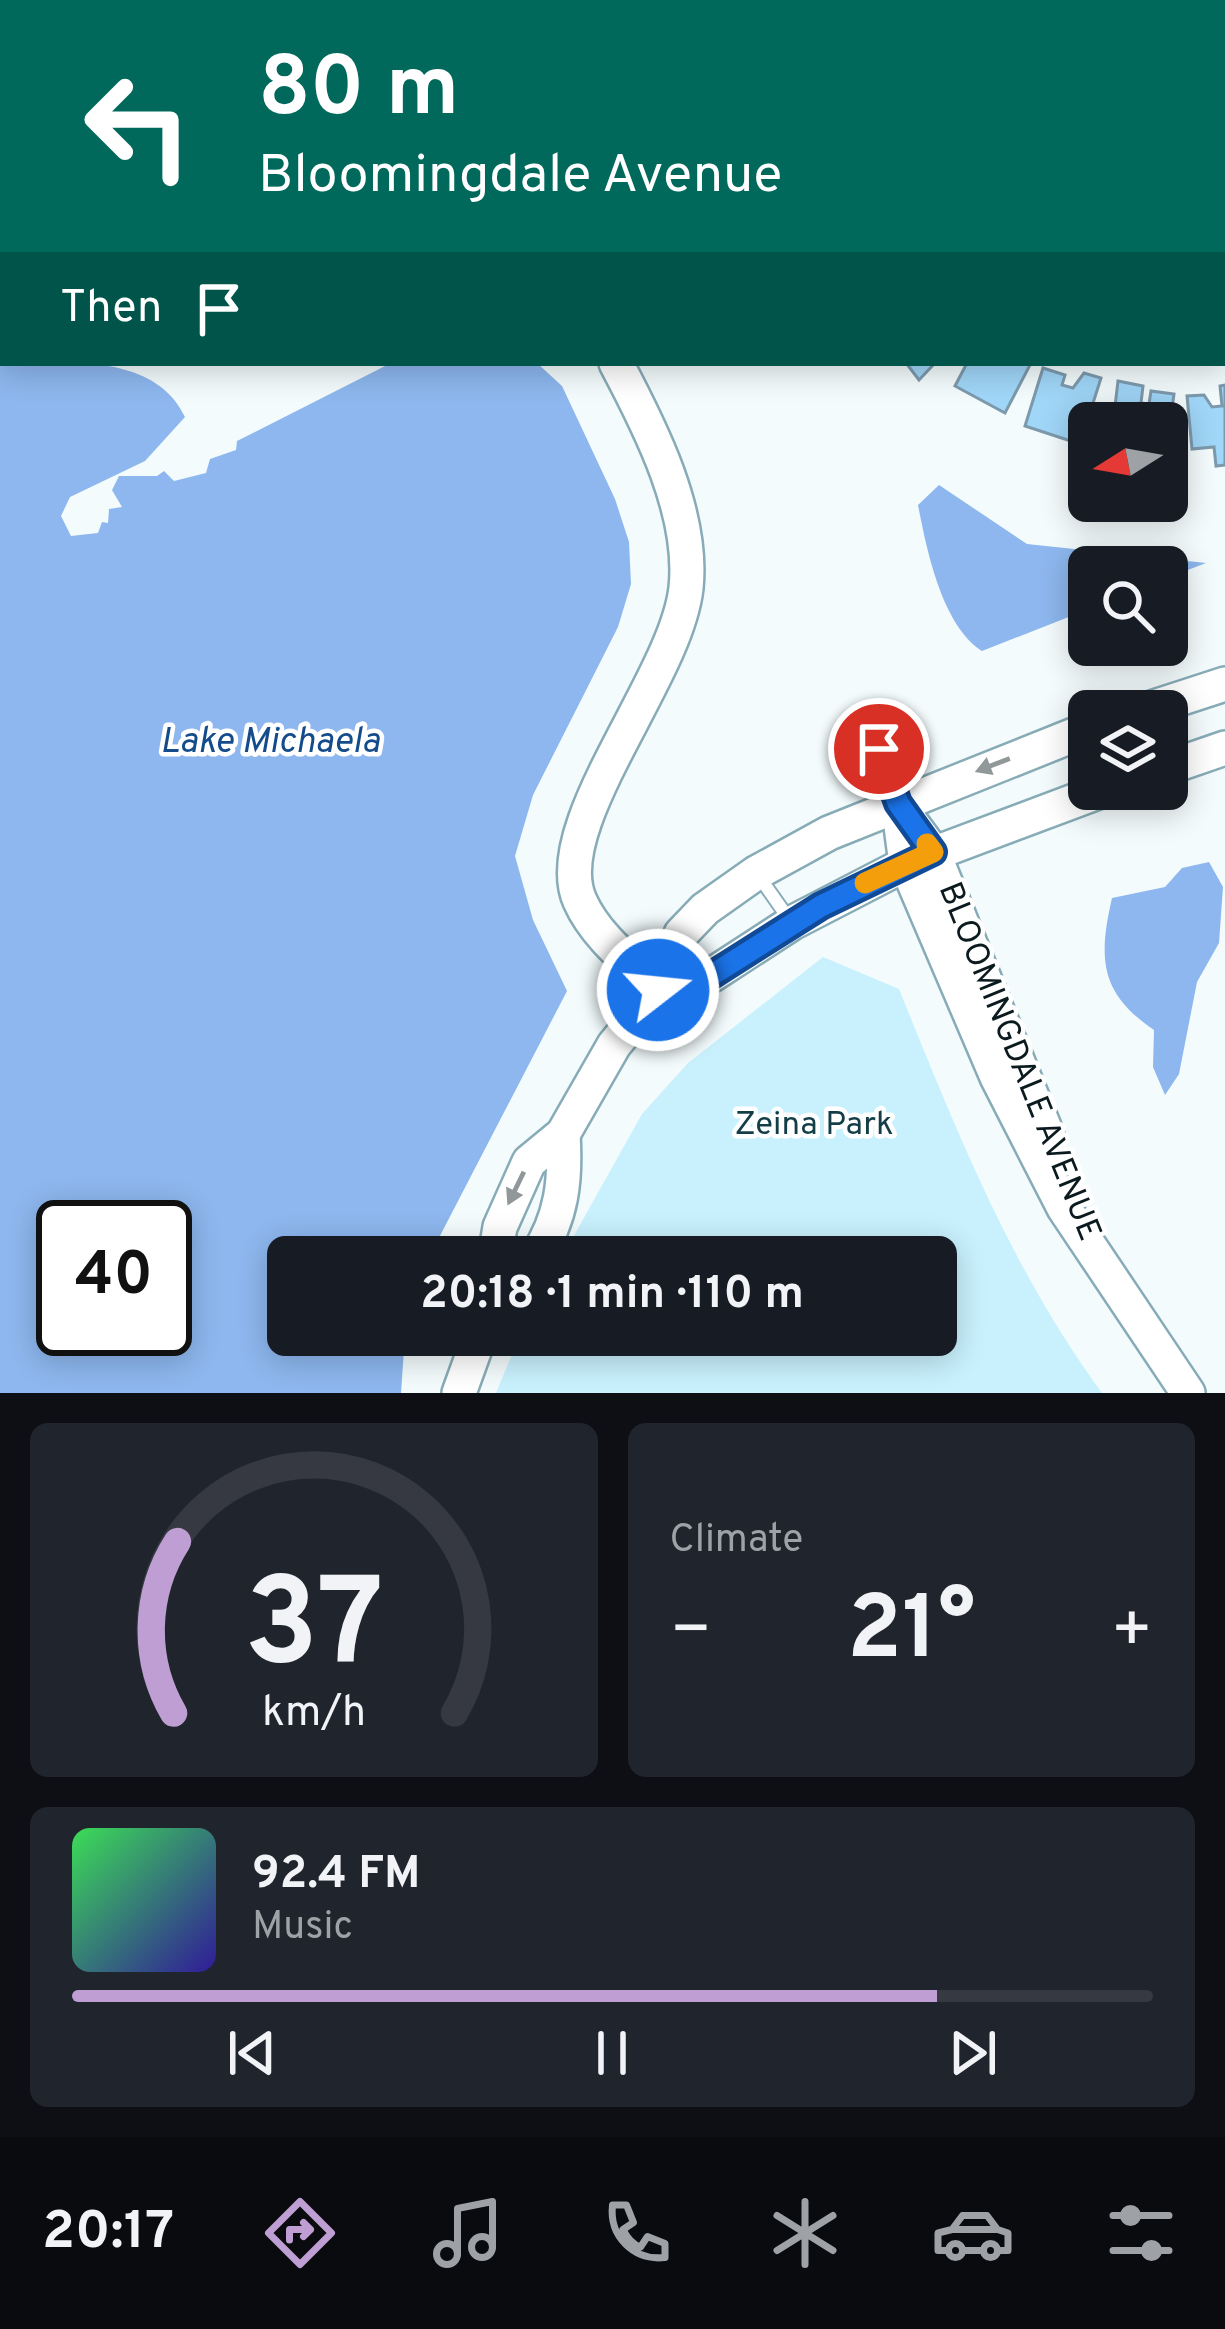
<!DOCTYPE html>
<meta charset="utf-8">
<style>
:root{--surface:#171b24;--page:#20242c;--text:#f1f3f6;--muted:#9ea1a6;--line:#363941;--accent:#be9ed3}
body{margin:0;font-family:Overpass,sans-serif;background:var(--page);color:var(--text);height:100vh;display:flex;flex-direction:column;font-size:45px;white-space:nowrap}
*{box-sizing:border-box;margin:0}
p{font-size:39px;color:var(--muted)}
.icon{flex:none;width:66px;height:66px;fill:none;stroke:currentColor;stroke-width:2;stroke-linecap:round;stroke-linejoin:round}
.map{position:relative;height:1393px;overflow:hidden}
.drawer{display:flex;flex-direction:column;gap:30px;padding:30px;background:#0d0f14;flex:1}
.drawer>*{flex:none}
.hud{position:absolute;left:0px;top:0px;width:1227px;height:366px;box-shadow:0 6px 30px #0003;background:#00695c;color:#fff;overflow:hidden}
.needle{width:78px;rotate:259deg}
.tools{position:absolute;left:1068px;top:402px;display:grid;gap:24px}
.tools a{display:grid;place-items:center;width:120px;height:120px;border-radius:18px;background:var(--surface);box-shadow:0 6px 30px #0003;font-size:60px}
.speed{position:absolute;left:36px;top:1200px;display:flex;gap:24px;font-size:60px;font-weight:700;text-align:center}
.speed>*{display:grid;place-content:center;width:156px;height:156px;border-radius:50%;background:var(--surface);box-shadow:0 6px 30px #0003;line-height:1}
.speed .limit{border:6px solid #111;border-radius:18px;background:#fff;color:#111}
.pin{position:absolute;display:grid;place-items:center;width:102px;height:102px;color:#fff;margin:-51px;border:6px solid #fff;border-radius:50%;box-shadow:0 3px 12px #0007}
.me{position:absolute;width:132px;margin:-66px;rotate:74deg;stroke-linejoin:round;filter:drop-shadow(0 0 9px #0008)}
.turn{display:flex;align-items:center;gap:42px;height:252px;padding:0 60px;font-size:54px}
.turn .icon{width:156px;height:156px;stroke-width:2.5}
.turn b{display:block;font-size:84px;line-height:102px}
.then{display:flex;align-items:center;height:114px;padding:0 60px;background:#0003;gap:24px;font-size:45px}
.big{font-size:90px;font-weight:700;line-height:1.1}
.drawer .tile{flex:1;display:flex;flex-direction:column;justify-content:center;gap:18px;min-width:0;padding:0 42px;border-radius:18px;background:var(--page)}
.drawer .dial{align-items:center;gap:0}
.dial svg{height:312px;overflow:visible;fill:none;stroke:var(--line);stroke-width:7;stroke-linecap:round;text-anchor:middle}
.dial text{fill:var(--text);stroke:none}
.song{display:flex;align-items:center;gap:36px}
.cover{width:144px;height:144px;border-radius:18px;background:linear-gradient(135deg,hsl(130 70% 55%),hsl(250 70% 35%))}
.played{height:12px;border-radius:6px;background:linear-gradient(90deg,var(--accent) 80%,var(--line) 80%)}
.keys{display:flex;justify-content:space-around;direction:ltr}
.heat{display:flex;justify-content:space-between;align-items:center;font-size:66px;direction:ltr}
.drawer .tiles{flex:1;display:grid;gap:30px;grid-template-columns:1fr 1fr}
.tile:last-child{grid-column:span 2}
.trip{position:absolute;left:267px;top:1236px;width:690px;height:120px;border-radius:18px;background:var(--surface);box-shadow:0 6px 30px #0003;font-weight:700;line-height:120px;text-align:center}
.tab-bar{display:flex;height:192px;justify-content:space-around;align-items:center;background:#090b0e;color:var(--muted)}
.tab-bar .icon{width:84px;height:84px}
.tab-bar .active{color:var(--accent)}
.tab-bar b{font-size:54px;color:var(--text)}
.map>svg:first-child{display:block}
.green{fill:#c8f1fd}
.water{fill:#8db7ee;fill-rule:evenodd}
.building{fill:#a0d6f8;stroke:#7d9aad;stroke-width:3}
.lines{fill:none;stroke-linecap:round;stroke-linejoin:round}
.lane-casing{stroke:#87acb7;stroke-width:16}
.street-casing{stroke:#87acb7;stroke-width:28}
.secondary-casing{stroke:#87acb7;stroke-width:38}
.lane{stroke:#fff;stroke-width:12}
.street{stroke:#fff;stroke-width:24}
.secondary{stroke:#fff;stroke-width:33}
.oneway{fill:#91989a}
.route-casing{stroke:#114b97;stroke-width:30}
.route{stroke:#1a73e8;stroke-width:21}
.slow{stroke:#f59e0b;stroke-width:21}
.labels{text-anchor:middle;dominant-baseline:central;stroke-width:9;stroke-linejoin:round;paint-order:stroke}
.street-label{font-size:33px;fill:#0b1a1e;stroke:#fff}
.park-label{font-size:33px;fill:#133d47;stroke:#fff}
.water-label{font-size:36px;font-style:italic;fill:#134b8b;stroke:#fff}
</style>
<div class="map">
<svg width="1225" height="1393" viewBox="0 0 1225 1393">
<rect width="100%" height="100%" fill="#f3fbfd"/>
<path class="green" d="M823,957L899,989C956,1130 1011,1269 1102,1393H496L520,1335H936V1257H562L642,1114L688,1063Z"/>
<g class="water">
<path d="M0,319L3,363C62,363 154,351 185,417L145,461L70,497L61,516L71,536L98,533L102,522L108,523L109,509L122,507L112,490L119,476H157L164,471L174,481L206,473L210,459L236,450L237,441L391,363H537L562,386L615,499L629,542L631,584L618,627L533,795L515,856L533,920L567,991L429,1257H288V1335H405L401,1393H0ZM63,1227H165V1329H63Z"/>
<path d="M939,485L1027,544L1206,563L1167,578V567H1089V609L982,651C942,625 927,551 918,505Z"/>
<path d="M1209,862L1223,887L1219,943L1197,982L1179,1074L1165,1095L1153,1067L1154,1030C1100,993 1098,959 1112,898L1165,887L1182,868Z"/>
</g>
<g class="building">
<polygon points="1057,0 1151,0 1152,3 1059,3"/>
<polygon points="0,108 3,109 3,186 0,185"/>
<polygon points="906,363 935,363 919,380"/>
<polygon points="967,363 1031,363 1005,413 955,386"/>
<polygon points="1043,368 1065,375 1062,385 1073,388 1084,373 1101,378 1080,444 1025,426"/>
<polygon points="1118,381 1143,386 1141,403 1149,404 1151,391 1174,394 1167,444 1167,423 1113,423"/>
<polygon points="1225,385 1225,465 1216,466 1214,447 1192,449 1187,396 1204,395 1212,407 1222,406 1220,386"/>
</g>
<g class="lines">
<defs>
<polyline id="lane" points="758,875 791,922"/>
<g id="street">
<polyline points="864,0 865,3"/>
<polyline points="149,3 150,0"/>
<polyline points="1224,326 1225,326"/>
</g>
<g id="secondary">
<polyline points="0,259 3,260"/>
<path d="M616,363C650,427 694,513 686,588C676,679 546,826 580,901C596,937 631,963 659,990"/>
<polyline points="1142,711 1225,684"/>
<polyline points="879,749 898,803 906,864 997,1077 1064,1208 1188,1393"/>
<polyline points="1167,768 1225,748"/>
<polyline points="902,810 933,852 1047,1134"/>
<polyline points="659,990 712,975 792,923 906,864 1106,789"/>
<polyline points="495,1257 500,1227 529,1162 563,1134 614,1045 659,990 681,934 705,909 756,873 829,833 1089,729"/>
<path d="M536,1257C562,1218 566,1180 563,1134"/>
<polyline points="459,1393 480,1335"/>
</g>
</defs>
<use href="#lane" class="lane-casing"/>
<use href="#street" class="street-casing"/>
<use href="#secondary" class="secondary-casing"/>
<use href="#lane" class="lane"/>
<use href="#street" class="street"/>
<use href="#secondary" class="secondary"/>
</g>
<defs><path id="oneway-solid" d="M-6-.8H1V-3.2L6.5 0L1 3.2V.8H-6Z" transform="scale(3)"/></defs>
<g class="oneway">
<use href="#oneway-solid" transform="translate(993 765) rotate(159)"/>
<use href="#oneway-solid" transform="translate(516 1188) rotate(116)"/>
</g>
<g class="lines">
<defs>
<polyline id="route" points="658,990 712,975 821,906 933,852 898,803 879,749"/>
</defs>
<use href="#route" class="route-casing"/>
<use href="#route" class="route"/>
<polyline class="slow" points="865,883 933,852 927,844"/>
</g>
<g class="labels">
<g class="street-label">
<text transform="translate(1018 1062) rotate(68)">BLOOMINGDALE AVENUE</text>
</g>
<g class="park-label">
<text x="814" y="1126">Zeina Park</text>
</g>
<g class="water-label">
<text x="270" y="743">Lake Michaela</text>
</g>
</g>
</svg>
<div class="tools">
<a><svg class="needle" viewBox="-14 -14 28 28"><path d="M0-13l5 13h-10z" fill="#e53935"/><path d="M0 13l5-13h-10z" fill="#9ea1a6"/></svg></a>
<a><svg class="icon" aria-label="search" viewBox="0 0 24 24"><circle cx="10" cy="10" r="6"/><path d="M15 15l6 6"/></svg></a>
<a><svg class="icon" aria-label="layers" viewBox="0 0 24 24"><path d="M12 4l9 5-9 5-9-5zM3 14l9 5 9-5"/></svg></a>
</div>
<div class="speed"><div class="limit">40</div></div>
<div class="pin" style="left:879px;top:749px;background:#d93025"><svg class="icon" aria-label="arrive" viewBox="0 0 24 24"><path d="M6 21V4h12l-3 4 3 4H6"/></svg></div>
<svg class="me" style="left:658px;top:990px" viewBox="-20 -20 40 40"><circle r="17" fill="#1a73e8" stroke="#fff" stroke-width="3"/><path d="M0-11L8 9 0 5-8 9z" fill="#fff"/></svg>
<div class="trip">20:18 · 1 min · 110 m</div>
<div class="hud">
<div class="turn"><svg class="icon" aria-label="left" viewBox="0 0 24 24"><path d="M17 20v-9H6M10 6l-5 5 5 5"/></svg><div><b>80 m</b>Bloomingdale Avenue</div></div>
<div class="then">Then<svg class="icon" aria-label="arrive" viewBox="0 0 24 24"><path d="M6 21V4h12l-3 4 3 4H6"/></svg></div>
</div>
</div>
<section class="drawer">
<div class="tiles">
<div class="tile dial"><svg viewBox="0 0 100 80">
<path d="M14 69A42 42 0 1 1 86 69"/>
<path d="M14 69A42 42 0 0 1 15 25" stroke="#be9ed3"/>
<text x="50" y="56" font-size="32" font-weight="700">37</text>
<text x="50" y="72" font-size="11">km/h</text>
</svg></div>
<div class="tile"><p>Climate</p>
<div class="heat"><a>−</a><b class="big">21°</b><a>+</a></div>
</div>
<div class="tile">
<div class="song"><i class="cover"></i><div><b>92.4 FM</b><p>Music</p></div></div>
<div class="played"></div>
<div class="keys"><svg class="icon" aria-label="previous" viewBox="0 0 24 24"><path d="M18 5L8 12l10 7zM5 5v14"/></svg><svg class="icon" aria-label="pause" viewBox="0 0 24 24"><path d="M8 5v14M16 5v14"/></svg><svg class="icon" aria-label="next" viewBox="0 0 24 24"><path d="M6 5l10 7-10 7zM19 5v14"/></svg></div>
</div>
</div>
</section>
<nav class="tab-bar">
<b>20:17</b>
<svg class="icon active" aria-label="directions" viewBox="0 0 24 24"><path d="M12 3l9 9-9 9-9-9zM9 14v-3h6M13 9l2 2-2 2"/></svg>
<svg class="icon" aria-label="music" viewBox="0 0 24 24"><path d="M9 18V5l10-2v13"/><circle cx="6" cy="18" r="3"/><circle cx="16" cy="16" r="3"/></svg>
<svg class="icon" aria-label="phone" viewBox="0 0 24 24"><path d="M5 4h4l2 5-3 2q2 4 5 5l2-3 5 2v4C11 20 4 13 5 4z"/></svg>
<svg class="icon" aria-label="climate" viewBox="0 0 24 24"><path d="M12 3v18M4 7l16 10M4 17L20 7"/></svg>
<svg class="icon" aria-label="car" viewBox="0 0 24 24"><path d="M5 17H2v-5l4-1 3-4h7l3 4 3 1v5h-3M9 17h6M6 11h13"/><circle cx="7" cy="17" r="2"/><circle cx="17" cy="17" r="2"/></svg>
<svg class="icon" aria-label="filters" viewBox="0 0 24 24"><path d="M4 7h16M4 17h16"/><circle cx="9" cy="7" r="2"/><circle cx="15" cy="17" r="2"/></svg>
</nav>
